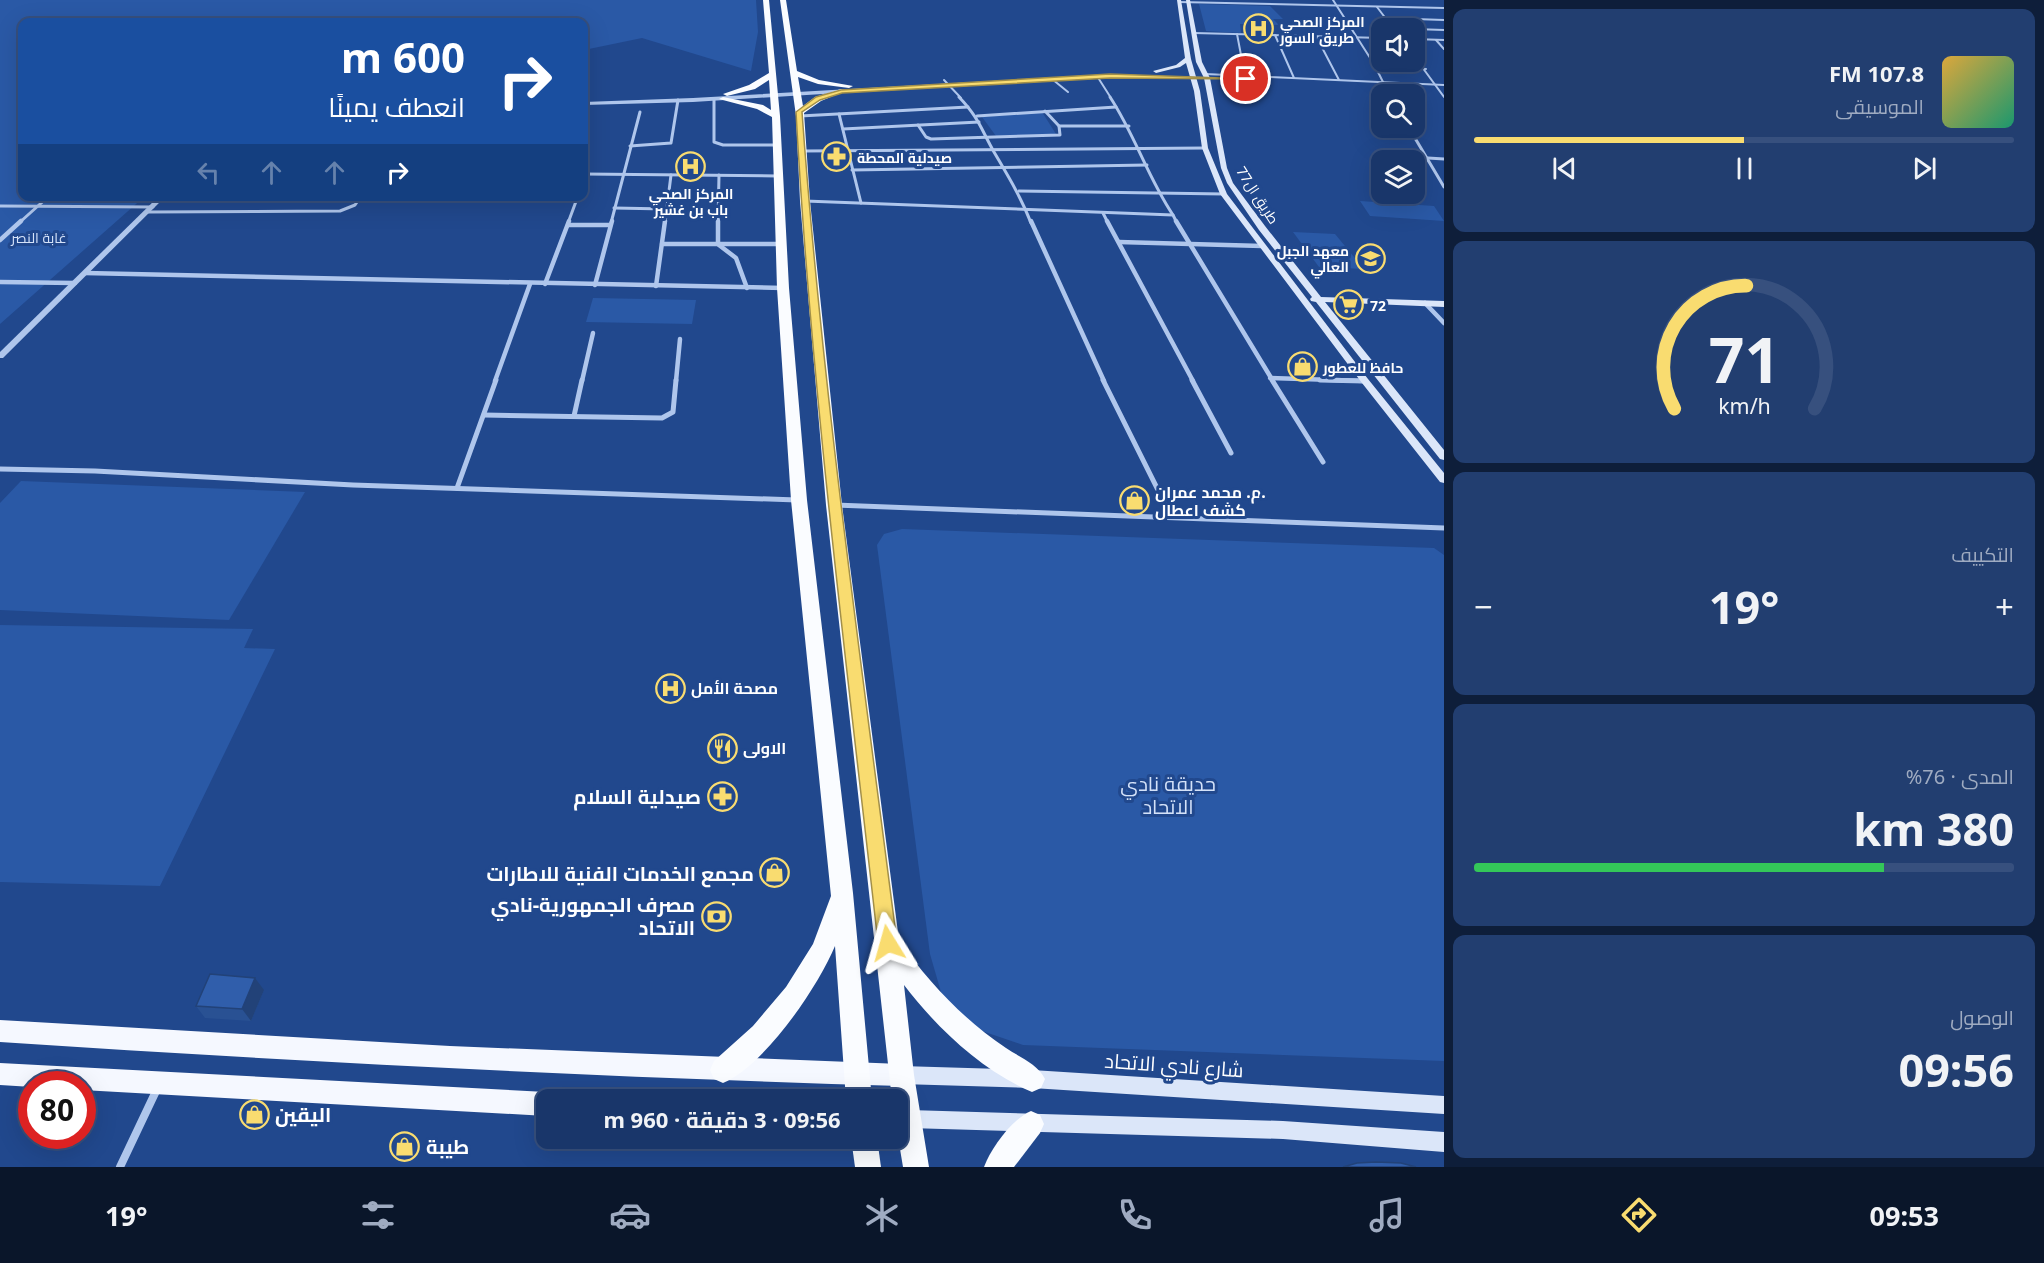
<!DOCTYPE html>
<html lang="ar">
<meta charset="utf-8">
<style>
:root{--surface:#19366a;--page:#223e70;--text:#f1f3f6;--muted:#9fabc1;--line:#37507e;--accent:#f9dc70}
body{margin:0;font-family:"Noto Sans",Cairo,sans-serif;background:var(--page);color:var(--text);direction:rtl;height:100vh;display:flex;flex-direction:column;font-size:22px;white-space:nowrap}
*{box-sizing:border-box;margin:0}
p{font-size:20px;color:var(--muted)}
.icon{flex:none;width:33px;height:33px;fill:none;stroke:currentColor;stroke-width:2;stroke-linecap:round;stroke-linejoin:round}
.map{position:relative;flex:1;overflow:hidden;direction:ltr}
.sheet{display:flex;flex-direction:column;gap:9px;padding:9px;background:#0e1e3a;width:600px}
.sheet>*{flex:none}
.hud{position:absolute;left:18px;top:18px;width:570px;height:183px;border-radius:12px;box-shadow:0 6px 24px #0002,0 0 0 2px var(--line);direction:rtl;background:#1a4fa0;color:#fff;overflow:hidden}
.controls{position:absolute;left:1371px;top:18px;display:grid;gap:12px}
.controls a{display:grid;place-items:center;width:54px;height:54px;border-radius:12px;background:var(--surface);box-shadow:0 6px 24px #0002,0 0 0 2px var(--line);font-size:30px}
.speed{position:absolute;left:18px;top:1071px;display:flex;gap:12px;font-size:30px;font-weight:700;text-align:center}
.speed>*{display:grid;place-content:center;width:78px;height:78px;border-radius:50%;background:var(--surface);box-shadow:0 6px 24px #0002,0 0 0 2px var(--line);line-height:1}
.speed .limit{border:9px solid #d22;background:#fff;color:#111}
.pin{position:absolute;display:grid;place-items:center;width:51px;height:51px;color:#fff;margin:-26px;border:3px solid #fff;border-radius:50%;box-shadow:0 2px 6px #0007}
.me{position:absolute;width:66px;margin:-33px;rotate:352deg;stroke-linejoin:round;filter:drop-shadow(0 0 4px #0008)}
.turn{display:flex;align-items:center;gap:21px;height:126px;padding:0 24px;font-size:27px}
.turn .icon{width:78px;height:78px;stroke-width:2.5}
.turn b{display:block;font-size:42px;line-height:51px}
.lanes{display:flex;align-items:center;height:57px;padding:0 24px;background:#0003;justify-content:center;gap:30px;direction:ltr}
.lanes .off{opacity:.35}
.big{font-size:45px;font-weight:700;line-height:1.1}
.sheet .card{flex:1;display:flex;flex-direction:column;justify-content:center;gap:9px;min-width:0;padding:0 21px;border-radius:12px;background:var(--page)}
.sheet .dial{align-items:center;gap:0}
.dial svg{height:156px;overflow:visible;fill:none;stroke:var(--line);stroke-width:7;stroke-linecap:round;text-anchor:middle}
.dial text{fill:var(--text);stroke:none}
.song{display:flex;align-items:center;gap:18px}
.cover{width:72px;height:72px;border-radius:9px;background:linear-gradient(135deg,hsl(40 70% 55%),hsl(160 70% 35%))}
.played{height:6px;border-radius:3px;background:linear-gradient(90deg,var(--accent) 50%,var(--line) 50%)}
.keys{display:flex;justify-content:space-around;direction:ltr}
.heat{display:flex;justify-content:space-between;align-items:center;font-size:33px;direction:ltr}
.charge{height:9px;border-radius:4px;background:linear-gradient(90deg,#34c759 76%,var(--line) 0)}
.trip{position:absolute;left:536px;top:1089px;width:372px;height:60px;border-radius:12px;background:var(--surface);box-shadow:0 6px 24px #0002,0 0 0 2px var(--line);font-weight:700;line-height:60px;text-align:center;direction:rtl}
.tab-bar{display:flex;height:96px;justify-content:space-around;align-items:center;background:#0a162a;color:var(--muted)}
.tab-bar .icon{width:42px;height:42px}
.tab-bar .selected{color:var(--accent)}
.tab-bar b{font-size:27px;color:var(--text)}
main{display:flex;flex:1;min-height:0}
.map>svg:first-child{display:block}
.green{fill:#2a59a6}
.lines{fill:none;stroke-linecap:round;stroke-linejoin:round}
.minor-far4{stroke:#afc6ec;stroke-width:2}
.minor-far3{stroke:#afc6ec;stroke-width:3}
.minor-far2{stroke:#afc6ec;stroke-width:4.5}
.minor-far1{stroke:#afc6ec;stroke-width:5}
.minor{stroke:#afc6ec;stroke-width:8}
.tertiary{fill:#afc6ec;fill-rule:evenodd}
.secondary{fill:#dbe6f9;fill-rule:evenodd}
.primary{fill:#f5f8ff;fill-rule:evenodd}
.trunk{fill:#fafcff;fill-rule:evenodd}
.wall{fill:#295193}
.shaded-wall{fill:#224278}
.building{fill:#305eab;stroke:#224278;stroke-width:1.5}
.route{fill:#f9dc70;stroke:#a28f49;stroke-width:1.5}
.labels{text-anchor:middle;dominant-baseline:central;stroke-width:6;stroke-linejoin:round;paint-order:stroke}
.far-poi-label{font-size:14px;font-weight:bold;fill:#fff;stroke:#21488d;text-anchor:start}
.far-street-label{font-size:14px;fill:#fff;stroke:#21488d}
.far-park-label{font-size:14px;fill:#d4e2f9;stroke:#21488d}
.poi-label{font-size:16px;font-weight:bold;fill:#fff;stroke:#21488d;text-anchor:start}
.near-park-label{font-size:20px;fill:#d4e2f9;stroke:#21488d}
.near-poi-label{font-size:20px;font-weight:bold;fill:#fff;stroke:#21488d;text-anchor:end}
.near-street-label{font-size:20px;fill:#fff;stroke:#21488d}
</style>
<main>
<section class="sheet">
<div class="card">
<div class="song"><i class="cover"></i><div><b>107.8 FM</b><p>الموسيقى</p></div></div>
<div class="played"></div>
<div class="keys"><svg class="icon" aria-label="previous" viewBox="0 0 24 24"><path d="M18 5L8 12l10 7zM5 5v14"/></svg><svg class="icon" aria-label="pause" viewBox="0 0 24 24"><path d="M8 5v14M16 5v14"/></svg><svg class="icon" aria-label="next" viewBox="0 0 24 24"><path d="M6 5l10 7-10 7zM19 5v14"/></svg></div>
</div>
<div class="card dial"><svg viewBox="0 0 100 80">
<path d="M14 69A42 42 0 1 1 86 69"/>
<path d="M14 69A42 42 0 0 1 51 6" stroke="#f9dc70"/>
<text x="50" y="56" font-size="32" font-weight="700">71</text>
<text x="50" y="72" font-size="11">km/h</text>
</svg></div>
<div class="card"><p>التكييف</p>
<div class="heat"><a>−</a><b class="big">19°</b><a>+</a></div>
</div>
<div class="card"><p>المدى · 76%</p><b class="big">380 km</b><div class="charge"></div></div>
<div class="card"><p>الوصول</p><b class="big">09:56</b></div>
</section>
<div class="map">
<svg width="1444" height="1167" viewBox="0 0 1444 1167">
<rect width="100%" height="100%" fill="#21488d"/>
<g class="green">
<polygon points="0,0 756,0 758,32 751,71 642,38 584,50 584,22 22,22 22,196 144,197 0,324"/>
<polygon points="1199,4 1270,6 1283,19 1273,19 1279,25 1240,24 1241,33 1206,31"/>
<polygon points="1042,112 1056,134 996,136 982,117"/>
<polygon points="1360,201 1434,206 1444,221 1370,216"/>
<polygon points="1293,232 1335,234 1364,269 1319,267"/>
<polygon points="593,298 594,298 696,300 692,324 586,322"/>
<polygon points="21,481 305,492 229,620 0,610 0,503"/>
<polygon points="902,529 1434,548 1444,555 1444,1061 1023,1045 979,1030 945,1006 930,954 877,545 884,534"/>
<polygon points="0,625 253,629 244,648 275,649 160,886 0,882"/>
</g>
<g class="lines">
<g class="minor-far4">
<polyline points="1333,0 1374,64 1389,94"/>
<polyline points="1179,2 1444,8"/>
<polyline points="1377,7 1393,28"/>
<polyline points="1385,18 1444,20"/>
<polyline points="1414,29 1444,30"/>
<polyline points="1194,33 1382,38"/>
<polyline points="1237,34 1245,76"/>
<polyline points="1275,35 1294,78"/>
<polyline points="1316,36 1339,80"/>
<polyline points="1414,39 1444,40"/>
<polyline points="1436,40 1444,49"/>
<polyline points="1414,56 1444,97"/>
<polyline points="1374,64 1426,69"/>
<polyline points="1205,74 1444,85"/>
<polyline points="1097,76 1111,98"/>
<polyline points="1052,79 1068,92"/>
<polyline points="944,80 961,98"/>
</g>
<g class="minor-far3">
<path d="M959,97C979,118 981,129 994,152C1008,176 1021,197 1031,223"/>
<path d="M1110,97C1135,135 1148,178 1173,215"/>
<polyline points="714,99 714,142 723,145 777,145"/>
<polyline points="839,114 861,203"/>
<polyline points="800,116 968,107"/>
<polyline points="977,116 1116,107"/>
<polyline points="584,119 588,103"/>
<polyline points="918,125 926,137 931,139 1060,135 1059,126 1045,111"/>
<polyline points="1059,126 1129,126"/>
<polyline points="1409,128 1444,187"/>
<polyline points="843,129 979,122"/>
<polyline points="630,146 671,143 678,100"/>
<polyline points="803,151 1205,148"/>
<polyline points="1428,158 1444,159"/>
<polyline points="852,170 1147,165"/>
<polyline points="584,174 778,176"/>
<polyline points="1019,191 1224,194"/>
<polyline points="360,198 433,199"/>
<polyline points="485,199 576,200"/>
<polyline points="805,201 1173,215 1177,223"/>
<polyline points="0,206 153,207"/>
<polyline points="614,208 666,209"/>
<polyline points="148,212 340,211 355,205 361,196"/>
<polyline points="1103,213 1108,223"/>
<polyline points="19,223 49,196"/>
<polyline points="568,223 578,196"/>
<polyline points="611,223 640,112"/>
<polyline points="665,223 671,175"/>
<polyline points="718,223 719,175"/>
</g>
<g class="minor-far2">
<polyline points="1031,221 1104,381"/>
<polyline points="1107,221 1193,381"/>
<polyline points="1176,221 1273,381"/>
<polyline points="568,225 610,225"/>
<polyline points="0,240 21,221"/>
<polyline points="1119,242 1262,246"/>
<polyline points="662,244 781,244"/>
<polyline points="718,244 718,221"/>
<polyline points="719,245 736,258 747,288"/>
<polyline points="85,273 783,288"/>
<polyline points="0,282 75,283"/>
<polyline points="545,284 569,221"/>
<polyline points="595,285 612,221"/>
<polyline points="656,286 665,221"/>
<polyline points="1425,303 1444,323"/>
<polyline points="1270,378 1365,381"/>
<polyline points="495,381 530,284"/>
<polyline points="582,381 593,333"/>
<polyline points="676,381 680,339"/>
</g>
<g class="minor-far1">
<polyline points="1103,380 1171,516"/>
<polyline points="1192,380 1231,453"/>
<polyline points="1272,380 1323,462"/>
<polyline points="1320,380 1365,381"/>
<polyline points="484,415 662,418 673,412 676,380"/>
<polyline points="574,416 582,380"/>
<polyline points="0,469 95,471 353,485 797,500"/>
<polyline points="457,488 496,380"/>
<polyline points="835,505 1444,528"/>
</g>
<polyline class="minor" points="120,1167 157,1089"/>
<g class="tertiary">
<polygon points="1097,75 1207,77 1209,78 1207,79 1097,77 693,102 584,105 584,102 693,98"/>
<polygon points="159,196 166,196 3,358 0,358 0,352"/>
</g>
<g class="secondary">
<polygon points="1177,0 1181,0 1191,59 1200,91 1208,148 1227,194 1368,379 1444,473 1444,483 1440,482 1362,383 1220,194 1202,148 1194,91 1186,63 1180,67 1156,73 1153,71 1176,65 1185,58"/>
<polygon points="1186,0 1190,0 1202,62 1210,78 1227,168 1233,183 1265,226 1321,297 1444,301 1444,307 1325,302 1444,450 1444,460 1440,459 1316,302 1311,301 1310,299 1312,297 1259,230 1227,183 1221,168 1204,78 1196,62"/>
<polygon points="901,1066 1032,1070 1444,1096 1444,1114 1032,1088 901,1084 895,1081 892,1075 895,1069"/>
<polygon points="909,1110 1283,1121 1444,1132 1444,1152 1283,1139 909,1128 902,1126 900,1119 902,1112"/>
</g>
<g class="primary">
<path d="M0,1020L450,1046L901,1064L909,1067L912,1075L909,1083L901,1086C600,1077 300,1062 0,1042Z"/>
<polygon points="0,1063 546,1092 554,1096 556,1100 546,1100 546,1116 82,1090 82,1084 32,1084 32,1087 0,1085"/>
</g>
<g class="trunk">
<path d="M763,0H769L780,116L789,288L807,500L853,893L872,1100H846L835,946C818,987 765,1065 723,1083L714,1079L710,1070L714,1061L753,1026L786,987L813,944L831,896L791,500L777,288L772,117L757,109L719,99L723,97L763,105L771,110L769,80L755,89L727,96L723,94L749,85L769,73Z"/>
<path d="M780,0H786L797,71L819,80L853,86L849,88L818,84L798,77L803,106L815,97L841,89L845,91L821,101L804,113L810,201L842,505L899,940C928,982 963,1019 1006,1048C1019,1057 1038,1064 1045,1079L1041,1088L1032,1092C982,1071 936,1027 904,985L914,1075L929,1167H903L897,1131V1100H892L826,505L800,201L796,116Z"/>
<path d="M1031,1111L1040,1115L1044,1124L1040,1133L1014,1167H984C991,1148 1012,1119 1031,1111Z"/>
<polygon points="851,1138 877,1138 881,1167 855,1167"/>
</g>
</g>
<polygon class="wall" points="264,990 251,1021 205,1018 196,1006"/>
<polygon class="shaded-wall" points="255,978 264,990 251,1021 242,1009"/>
<g class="building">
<polygon points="210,974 255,978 242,1009 196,1006"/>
<polygon points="1376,1162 1401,1163 1416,1167 1343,1167 1357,1163"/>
</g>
<path class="route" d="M1110,74L1249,79L1110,78L842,93L820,100L802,112C822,390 862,667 897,943L894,949L888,952L881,949L878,943C847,666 811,390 796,112L816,97L841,90Z"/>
<defs>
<symbol id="hospital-ring" viewBox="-11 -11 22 22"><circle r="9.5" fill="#21488d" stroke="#f9dc70" stroke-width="1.5"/><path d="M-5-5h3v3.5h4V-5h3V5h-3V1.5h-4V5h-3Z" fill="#f9dc70"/></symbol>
<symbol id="pharmacy-ring" viewBox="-11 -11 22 22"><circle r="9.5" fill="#21488d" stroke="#f9dc70" stroke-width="1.5"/><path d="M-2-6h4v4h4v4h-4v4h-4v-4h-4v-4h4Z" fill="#f9dc70"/></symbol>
<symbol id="university-ring" viewBox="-11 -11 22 22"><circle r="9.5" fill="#21488d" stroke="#f9dc70" stroke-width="1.5"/><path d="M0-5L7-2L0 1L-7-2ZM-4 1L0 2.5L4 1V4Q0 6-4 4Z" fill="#f9dc70"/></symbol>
<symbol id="supermarket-ring" viewBox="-11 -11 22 22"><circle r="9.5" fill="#21488d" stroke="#f9dc70" stroke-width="1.5"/><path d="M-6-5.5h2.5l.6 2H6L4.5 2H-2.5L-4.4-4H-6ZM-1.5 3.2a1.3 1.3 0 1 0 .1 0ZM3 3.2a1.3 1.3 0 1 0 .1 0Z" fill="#f9dc70"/></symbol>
<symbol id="shop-ring" viewBox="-11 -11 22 22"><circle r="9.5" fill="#21488d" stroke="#f9dc70" stroke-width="1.5"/><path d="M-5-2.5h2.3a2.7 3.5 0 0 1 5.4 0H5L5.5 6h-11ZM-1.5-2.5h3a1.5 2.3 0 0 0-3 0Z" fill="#f9dc70"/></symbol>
<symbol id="restaurant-ring" viewBox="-11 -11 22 22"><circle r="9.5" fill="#21488d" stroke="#f9dc70" stroke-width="1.5"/><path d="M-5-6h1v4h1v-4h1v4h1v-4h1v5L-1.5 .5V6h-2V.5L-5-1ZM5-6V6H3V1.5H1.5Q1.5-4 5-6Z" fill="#f9dc70"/></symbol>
<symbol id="bank-ring" viewBox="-11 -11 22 22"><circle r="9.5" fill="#21488d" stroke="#f9dc70" stroke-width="1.5"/><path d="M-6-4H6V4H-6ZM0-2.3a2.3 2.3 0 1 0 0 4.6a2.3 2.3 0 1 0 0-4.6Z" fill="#f9dc70"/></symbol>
</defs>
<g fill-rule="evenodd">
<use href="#hospital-ring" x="1242" y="12" width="33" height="33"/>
<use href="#pharmacy-ring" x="820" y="140" width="33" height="33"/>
<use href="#hospital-ring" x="674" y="150" width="33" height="33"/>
<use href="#university-ring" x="1354" y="242" width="33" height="33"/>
<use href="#supermarket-ring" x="1332" y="288" width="33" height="33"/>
<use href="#shop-ring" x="1286" y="350" width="33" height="33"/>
<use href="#shop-ring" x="1118" y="484" width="33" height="33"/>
<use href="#hospital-ring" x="654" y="672" width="33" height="33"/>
<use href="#restaurant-ring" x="706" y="732" width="33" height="33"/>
<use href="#pharmacy-ring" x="706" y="780" width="33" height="33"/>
<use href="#shop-ring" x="758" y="856" width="33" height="33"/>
<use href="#bank-ring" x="700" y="900" width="33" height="33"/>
<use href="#shop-ring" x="238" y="1098" width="33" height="33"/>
<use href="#shop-ring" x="388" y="1130" width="33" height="33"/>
</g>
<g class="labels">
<g class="far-poi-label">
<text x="1280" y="21">المركز الصحي<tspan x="1280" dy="16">طريق السور</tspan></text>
<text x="857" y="157">صيدلية المحطة</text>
<text x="691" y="193" text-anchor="middle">المركز الصحي<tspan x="691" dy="16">باب بن غشير</tspan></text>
<text x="1349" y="250" text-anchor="end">معهد الجبل<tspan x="1349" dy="16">العالي</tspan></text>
<text x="1370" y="305">72</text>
<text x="1323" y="367">حافظ للعطور</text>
</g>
<g class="far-street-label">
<text transform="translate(1258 195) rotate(57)">طريق ال77</text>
</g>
<g class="far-park-label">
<text x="39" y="237">غابة النصر</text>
</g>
<g class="poi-label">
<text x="1155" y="492">م. محمد عمران.<tspan x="1155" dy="18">كشف اعطال</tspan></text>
<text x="691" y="688">مصحة الأمل</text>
<text x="743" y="748">الاولى</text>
</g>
<g class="near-park-label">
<text x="1168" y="783">حديقة نادي<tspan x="1168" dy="23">الاتحاد</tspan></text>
</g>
<g class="near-poi-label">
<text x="701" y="796">صيدلية السلام</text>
<text x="754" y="873">مجمع الخدمات الفنية للاطارات</text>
<text x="695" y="904">مصرف الجمهورية-نادي<tspan x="695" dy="23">الاتحاد</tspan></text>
<text x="275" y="1114" text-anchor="start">اليقين</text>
<text x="426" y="1146" text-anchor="start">طيبة</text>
</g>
<g class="near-street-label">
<text transform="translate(1174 1065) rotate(4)">شارع نادي الاتحاد</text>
</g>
</g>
</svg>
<div class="controls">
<a><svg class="icon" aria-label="sound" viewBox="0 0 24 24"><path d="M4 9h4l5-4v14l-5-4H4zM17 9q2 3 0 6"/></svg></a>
<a><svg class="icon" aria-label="search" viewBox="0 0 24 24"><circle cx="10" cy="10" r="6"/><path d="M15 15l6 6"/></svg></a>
<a><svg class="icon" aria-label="layers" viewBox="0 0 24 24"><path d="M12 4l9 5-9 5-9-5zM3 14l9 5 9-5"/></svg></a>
</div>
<div class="speed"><div class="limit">80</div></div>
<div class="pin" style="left:1246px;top:79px;background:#d93025"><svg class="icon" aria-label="arrive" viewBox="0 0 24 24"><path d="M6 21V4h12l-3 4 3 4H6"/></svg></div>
<svg class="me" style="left:888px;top:943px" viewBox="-20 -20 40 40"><path d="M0-17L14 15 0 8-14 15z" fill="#f9dc70" stroke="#fff" stroke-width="4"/></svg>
<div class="trip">09:56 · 3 دقيقة · 960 m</div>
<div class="hud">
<div class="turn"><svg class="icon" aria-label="right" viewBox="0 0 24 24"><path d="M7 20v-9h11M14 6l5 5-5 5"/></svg><div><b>600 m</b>انعطف يمينًا</div></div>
<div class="lanes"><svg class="icon off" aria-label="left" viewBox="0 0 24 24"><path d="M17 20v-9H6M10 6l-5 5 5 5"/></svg><svg class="icon off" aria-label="ahead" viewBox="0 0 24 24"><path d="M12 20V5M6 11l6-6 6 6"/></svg><svg class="icon off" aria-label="ahead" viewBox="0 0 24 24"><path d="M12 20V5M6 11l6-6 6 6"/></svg><svg class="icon" aria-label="right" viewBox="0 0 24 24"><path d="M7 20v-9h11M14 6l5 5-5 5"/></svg></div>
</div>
</div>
</main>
<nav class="tab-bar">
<b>09:53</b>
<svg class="icon selected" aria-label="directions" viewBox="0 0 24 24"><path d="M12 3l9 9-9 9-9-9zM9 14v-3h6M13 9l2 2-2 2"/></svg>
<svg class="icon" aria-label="music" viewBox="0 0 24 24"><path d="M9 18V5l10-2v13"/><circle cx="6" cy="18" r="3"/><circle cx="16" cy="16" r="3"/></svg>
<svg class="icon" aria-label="phone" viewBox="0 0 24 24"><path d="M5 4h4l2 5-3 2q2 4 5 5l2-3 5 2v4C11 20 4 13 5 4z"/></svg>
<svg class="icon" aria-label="climate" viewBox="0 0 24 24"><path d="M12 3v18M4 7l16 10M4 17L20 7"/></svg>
<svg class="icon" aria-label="car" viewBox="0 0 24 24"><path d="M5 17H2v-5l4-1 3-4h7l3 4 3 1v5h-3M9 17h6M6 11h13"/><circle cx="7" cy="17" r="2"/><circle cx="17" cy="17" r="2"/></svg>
<svg class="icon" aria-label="filters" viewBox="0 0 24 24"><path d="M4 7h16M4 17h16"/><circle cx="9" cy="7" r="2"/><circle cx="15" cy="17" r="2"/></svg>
<b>19°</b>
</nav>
